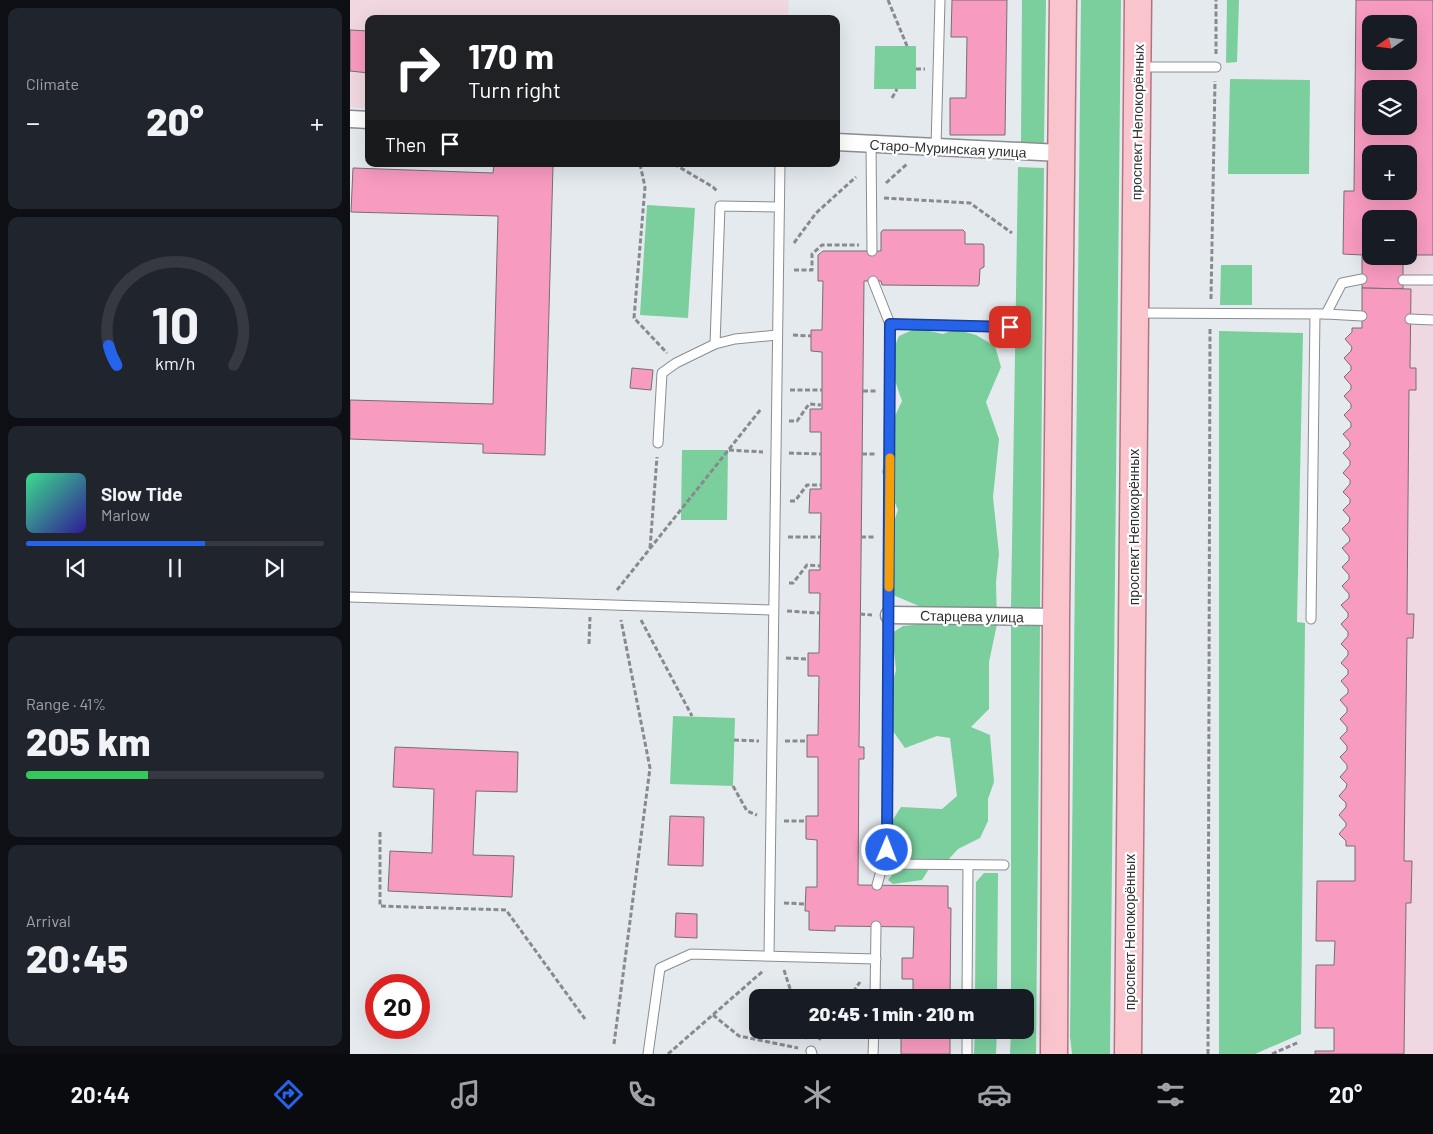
<!DOCTYPE html>
<meta charset="utf-8">
<style>
:root{--surface:#171b24;--page:#20242c;--text:#f1f3f6;--muted:#9ea1a6;--line:#363941;--accent:#2563eb}
body{margin:0;font-family:Barlow,sans-serif;background:var(--page);color:var(--text);height:100vh;display:flex;flex-direction:column;font-size:19px;white-space:nowrap}
*{box-sizing:border-box;margin:0}
p{font-size:16px;color:var(--muted)}
.icon{flex:none;width:28px;height:28px;fill:none;stroke:currentColor;stroke-width:2;stroke-linecap:round;stroke-linejoin:round}
.map{position:relative;flex:1;overflow:hidden}
.side{display:flex;flex-direction:column;gap:8px;padding:8px;background:#0d0f14;width:350px}
.side>*{flex:none}
.hud{position:absolute;left:15px;top:15px;width:475px;height:152px;border-radius:10px;box-shadow:0 5px 20px #0002;background:#202124;color:#fff;overflow:hidden}
.needle{width:32px;rotate:256deg}
.fabs{position:absolute;left:1012px;top:15px;display:grid;gap:10px}
.fabs a{display:grid;place-items:center;width:55px;height:55px;border-radius:10px;background:var(--surface);box-shadow:0 5px 20px #0002;font-size:25px}
.speed{position:absolute;left:15px;top:974px;display:flex;gap:10px;font-size:25px;font-weight:700;text-align:center}
.speed>*{display:grid;place-content:center;width:65px;height:65px;border-radius:50%;background:var(--surface);box-shadow:0 5px 20px #0002;line-height:1}
.speed .limit{border:8px solid #d22;background:#fff;color:#111}
.pin{position:absolute;display:grid;place-items:center;width:42px;height:42px;color:#fff;margin:-21px;border-radius:10px;box-shadow:0 2px 8px #0006}
.me{position:absolute;width:55px;margin:-28px;rotate:1deg;stroke-linejoin:round;filter:drop-shadow(0 0 4px #0008)}
.turn{display:flex;align-items:center;gap:18px;height:105px;padding:0 20px;font-size:22px}
.turn .icon{width:65px;height:65px;stroke-width:2.5}
.turn b{display:block;font-size:35px;line-height:42px}
.then{display:flex;align-items:center;height:48px;padding:0 20px;background:#0003;gap:10px;font-size:19px}
.big{font-size:38px;font-weight:800;line-height:1.1}
.side .tile{flex:1;display:flex;flex-direction:column;justify-content:center;gap:8px;min-width:0;padding:0 18px;border-radius:10px;background:var(--page)}
.side .dial{align-items:center;gap:0}
.dial svg{height:130px;overflow:visible;fill:none;stroke:var(--line);stroke-width:7;stroke-linecap:round;text-anchor:middle}
.dial text{fill:var(--text);stroke:none}
.song{display:flex;align-items:center;gap:15px}
.cover{width:60px;height:60px;border-radius:8px;background:linear-gradient(135deg,hsl(150 70% 55%),hsl(250 70% 35%))}
.played{height:5px;border-radius:2px;background:linear-gradient(90deg,var(--accent) 60%,var(--line) 60%)}
.keys{display:flex;justify-content:space-around;direction:ltr}
.heat{display:flex;justify-content:space-between;align-items:center;font-size:28px;direction:ltr}
.charge{height:8px;border-radius:4px;background:linear-gradient(90deg,#34c759 41%,var(--line) 0)}
.trip{position:absolute;left:399px;top:989px;width:285px;height:50px;border-radius:10px;background:var(--surface);box-shadow:0 5px 20px #0002;font-weight:800;line-height:50px;text-align:center}
.dock{display:flex;height:80px;justify-content:space-around;align-items:center;background:#090b0e;color:var(--muted)}
.dock .icon{width:35px;height:35px}
.dock .selected{color:var(--accent)}
.dock b{font-size:22px;color:var(--text)}
main{display:flex;flex:1;min-height:0}
.map>svg:first-child{display:block}
.commercial{fill:#f0d8e2;fill-rule:evenodd}
.industrial{fill:#f1d8e0}
.green{fill:#7acf9d}
.building{fill:#f89bc1;stroke:#756f71;fill-rule:evenodd}
.lines{fill:none;stroke-linecap:round;stroke-linejoin:round}
.service-casing{stroke:#898d92;stroke-width:11}
.minor-casing{stroke:#898d92;stroke-width:19}
.primary-casing{stroke:#b07680;stroke-width:29}
.path{stroke:#888b8e;stroke-width:3;stroke-dasharray:5 2.5;stroke-linecap:butt}
.service{stroke:#fff;stroke-width:9}
.minor{stroke:#fff;stroke-width:16}
.primary{stroke:#f9c4cc;stroke-width:26}
.route-casing{stroke:#184099;stroke-width:12}
.route{stroke:#2563eb;stroke-width:9}
.slow{stroke:#f59e0b;stroke-width:9}
.labels{text-anchor:middle;dominant-baseline:central;stroke-width:4.5;stroke-linejoin:round;paint-order:stroke}
.street-label{font-size:14px;fill:#2f3032;stroke:#fff}
</style>
<main>
<section class="side">
<div class="tile"><p>Climate</p>
<div class="heat"><a>−</a><b class="big">20°</b><a>+</a></div>
</div>
<div class="tile dial"><svg viewBox="0 0 100 80">
<path d="M14 69A42 42 0 1 1 86 69"/>
<path d="M14 69A42 42 0 0 1 9 57" stroke="#2563eb"/>
<text x="50" y="56" font-size="32" font-weight="700">10</text>
<text x="50" y="72" font-size="11">km/h</text>
</svg></div>
<div class="tile">
<div class="song"><i class="cover"></i><div><b>Slow Tide</b><p>Marlow</p></div></div>
<div class="played"></div>
<div class="keys"><svg class="icon" aria-label="previous" viewBox="0 0 24 24"><path d="M18 5L8 12l10 7zM5 5v14"/></svg><svg class="icon" aria-label="pause" viewBox="0 0 24 24"><path d="M8 5v14M16 5v14"/></svg><svg class="icon" aria-label="next" viewBox="0 0 24 24"><path d="M6 5l10 7-10 7zM19 5v14"/></svg></div>
</div>
<div class="tile"><p>Range · 41%</p><b class="big">205 km</b><div class="charge"></div></div>
<div class="tile"><p>Arrival</p><b class="big">20:45</b></div>
</section>
<div class="map">
<svg width="1083" height="1054" viewBox="0 0 1083 1054">
<rect width="100%" height="100%" fill="#e5eaef"/>
<path class="commercial" d="M1006,0H1083V1054H965V1051H984V1028H965L966,965H984L985,942L966,941L967,881H1005V846H996V841L989,834L996,826V823L989,815L996,807V803L989,796L996,788L997,784L990,777L997,769V765L990,757L997,750V746L990,738L997,731V727L990,719L997,712V708L990,700L998,693V689L991,681L998,674V670L991,663L998,655V651L991,644L998,636V613L991,605L999,598V594L992,586L999,579V575L992,567L999,560V556L992,548L1000,540L999,537L992,529L999,521L1000,518L993,510L1000,503V499L993,492L1000,484V480L993,473L1000,465V461L993,453L1000,446V442L993,434L1000,427L1001,423L994,415L1001,408V404L994,396L1001,389V385L994,377L1001,370V366L994,358L1001,351L1002,347L995,339L1002,332V328H1012V255L993,254L994,191H1004ZM1021,24H1059V61H1021ZM1021,89H1059V126H1021ZM1021,154H1059V191H1021ZM1021,219H1059V256H1021Z"/>
<polygon class="industrial" points="0,0 439,0 438,19 19,19 19,108 0,107"/>
<g class="green">
<polygon points="672,0 696,0 694,143 671,142"/>
<polygon points="731,0 771,0 760,1054 722,1054 720,1036"/>
<polygon points="877,0 889,0 887,62 876,63"/>
<polygon points="525,46 566,46 566,89 524,89"/>
<polygon points="880,79 960,80 959,174 878,174"/>
<polygon points="668,167 694,168 690,608 661,607"/>
<polygon points="297,205 345,208 338,318 290,315"/>
<polygon points="871,265 902,265 902,305 870,305"/>
<path d="M567,328L593,334L605,329L626,335L645,346L651,367L636,402L649,439L643,497L649,554L646,582L647,624L639,662V709L621,727L640,735L644,782L638,799V821L630,838L608,849L598,860L584,861L572,880L543,884L538,880L542,875L558,867L555,847L533,835L551,807L592,809L607,796L600,738L587,736L555,748L533,717L546,670L542,633L553,626L573,624L574,618L569,606L543,595L541,530L548,510L532,472L540,445L538,431L552,401C543,375 537,362 549,336Z"/>
<polygon points="869,331 953,333 947,622 955,623 951,1034 905,1054 869,1054"/>
<polygon points="332,450 378,450 377,520 331,520"/>
<polygon points="661,624 690,625 686,1054 660,1054 661,1030 675,1030 675,998 661,997"/>
<polygon points="323,716 385,718 383,786 320,784"/>
<polygon points="634,873 648,873 647,997 625,997 626,882"/>
<polygon points="625,1030 647,1030 646,1054 624,1054"/>
</g>
<g class="building">
<polygon points="602,0 657,0 655,135 600,135 600,98 616,98 617,37 601,37"/>
<path d="M1006,0H1083V255H1059V219H1021V256H1053V289L1012,288V255L993,254L994,191H1004ZM1021,24H1059V61H1021ZM1021,89H1059V126H1021ZM1021,154H1059V191H1021Z"/>
<polygon points="0,30 19,31 19,73 0,71"/>
<polygon points="144,164 203,166 195,455 133,453 133,444 0,439 0,400 143,404 148,216 1,212 3,168 143,173"/>
<polygon points="533,230 613,230 615,232 615,244 633,244 634,246 634,267 630,269 629,285 628,286 532,285 531,281 514,281 509,747 514,747 514,759 509,759 508,885 598,886 598,908 601,908 600,998 563,998 563,979 552,979 552,958 563,958 564,927 485,926 485,931 459,930 459,911 455,911 456,887 467,887 467,840 456,839 456,816 468,816 468,757 457,757 457,735 468,735 469,676 458,676 458,653 469,653 470,593 459,593 459,570 470,570 471,513 459,513 460,489 471,489 471,432 460,432 460,409 472,409 472,352 461,351 461,330 472,330 473,281 468,281 468,255 473,251 531,251 531,232"/>
<polygon points="1012,288 1061,289 1060,368 1066,368 1066,390 1059,390 1057,614 1064,614 1063,638 1057,638 1054,861 1062,861 1061,903 1056,903 1054,1054 965,1054 965,1051 984,1051 984,1028 965,1028 966,965 984,965 985,941 966,941 967,881 1005,881 1005,846 996,846 996,841 989,834 996,826 996,823 989,815 996,807 996,803 989,796 996,788 997,784 990,777 997,769 997,765 990,757 997,750 997,746 990,738 997,731 997,727 990,719 997,712 997,708 990,700 998,693 998,689 991,681 998,674 998,670 991,663 998,655 998,651 991,644 998,636 998,632 991,624 998,617 998,613 991,605 999,598 999,594 992,586 999,579 999,575 992,567 999,560 999,556 992,548 1000,541 999,537 992,529 999,522 1000,518 993,510 1000,503 1000,499 993,492 1000,484 1000,480 993,473 1000,465 1000,461 993,453 1000,446 1000,442 993,434 1001,427 1001,423 994,415 1001,408 1001,404 994,396 1001,389 1001,385 994,377 1001,370 1001,366 994,358 1001,351 1002,347 995,339 1002,332 1002,328 1012,328"/>
<polygon points="282,368 303,370 301,390 280,388"/>
<polygon points="45,747 168,752 167,792 126,791 123,855 164,856 162,897 38,891 40,851 82,853 84,789 43,787"/>
<polygon points="320,816 354,817 353,866 318,865"/>
<polygon points="326,913 347,914 347,938 325,937"/>
<polygon points="563,1030 600,1030 600,1054 551,1054 551,1037 563,1037"/>
</g>
<g class="lines">
<defs>
<g id="service">
<polyline points="790,67 866,67"/>
<polyline points="521,144 522,251"/>
<polyline points="586,147 590,0"/>
<polyline points="1053,280 1083,280"/>
<polyline points="523,281 540,324 537,850 527,885"/>
<polyline points="787,313 976,314 1012,316"/>
<polyline points="976,314 992,283 1012,279"/>
<polyline points="1060,319 1083,320"/>
<polyline points="540,324 660,327"/>
<polyline points="427,335 385,339 365,344 370,206 429,207"/>
<polyline points="308,443 312,373 326,363 365,344"/>
<polyline points="0,597 423,610"/>
<polyline points="961,619 965,314"/>
<polyline points="534,864 654,865"/>
<polyline points="419,955 430,164"/>
<polyline points="525,998 526,926"/>
<polyline points="617,998 618,865"/>
<polyline points="461,1051 462,1054"/>
<polyline points="298,1054 310,968 341,954 526,959"/>
<polyline points="523,1054 524,1030"/>
<polyline points="617,1054 617,1030"/>
</g>
<g id="minor">
<polyline points="0,119 19,120"/>
<polyline points="486,142 710,153"/>
<polyline points="539,615 706,617"/>
</g>
<g id="primary">
<polyline points="704,1054 706,617 713,0"/>
<polyline points="778,1054 788,0"/>
</g>
</defs>
<use href="#service" class="service-casing"/>
<use href="#minor" class="minor-casing"/>
<use href="#primary" class="primary-casing"/>
<g class="path">
<polyline points="538,0 557,46"/>
<polyline points="866,54 866,0"/>
<polyline points="566,69 575,69"/>
<polyline points="542,98 547,89"/>
<polyline points="290,164 295,187 284,318 317,353"/>
<polyline points="324,164 363,187 367,191"/>
<polyline points="536,183 557,164"/>
<polyline points="534,198 620,203 662,233"/>
<polyline points="444,243 466,213 506,177"/>
<polyline points="444,270 462,270 462,254 472,245 509,245"/>
<polyline points="861,299 865,81"/>
<polyline points="443,335 461,336"/>
<polyline points="440,390 472,390"/>
<polyline points="513,391 527,391"/>
<polyline points="439,421 447,421 459,404 471,405"/>
<polyline points="379,450 413,452"/>
<polyline points="439,453 471,454"/>
<polyline points="512,454 527,454"/>
<polyline points="440,501 445,501 457,485 471,485"/>
<polyline points="438,537 470,537"/>
<polyline points="511,537 525,537"/>
<polyline points="300,548 307,457"/>
<polyline points="439,583 443,583 457,565 470,566"/>
<polyline points="267,590 411,409"/>
<polyline points="437,611 469,613"/>
<polyline points="510,614 522,615"/>
<polyline points="291,620 342,716"/>
<polyline points="239,644 240,617"/>
<polyline points="436,658 458,659"/>
<polyline points="384,740 409,741"/>
<polyline points="435,741 457,741"/>
<polyline points="383,786 397,811 407,815"/>
<polyline points="434,821 456,821"/>
<polyline points="30,832 30,906 156,910 235,1019"/>
<polyline points="434,903 455,904"/>
<polyline points="434,970 443,998"/>
<polyline points="499,998 510,982"/>
<polyline points="363,1015 389,1036 448,1048"/>
<polyline points="454,1030 457,1039"/>
<polyline points="469,1040 476,1030"/>
<polyline points="264,1044 300,768 271,620"/>
<polyline points="318,1054 413,971"/>
<polyline points="858,1054 860,328"/>
<polyline points="922,1054 949,1042"/>
</g>
<use href="#service" class="service"/>
<use href="#minor" class="minor"/>
<use href="#primary" class="primary"/>
</g>
<g class="lines">
<defs>
<polyline id="route" points="537,850 540,324 660,327"/>
</defs>
<use href="#route" class="route-casing"/>
<use href="#route" class="route"/>
<polyline class="slow" points="539,587 540,458"/>
</g>
<g class="labels">
<g class="street-label">
<text transform="translate(787 122) rotate(-89)">проспект Непокорённых</text>
<text transform="translate(598 148) rotate(3)">Старо-Муринская улица</text>
<text transform="translate(783 527) rotate(-90)">проспект Непокорённых</text>
<text transform="translate(622 616) rotate(1)">Старцева улица</text>
<text transform="translate(779 932) rotate(-90)">проспект Непокорённых</text>
</g>
</g>
</svg>
<div class="fabs">
<a><svg class="needle" viewBox="-14 -14 28 28"><path d="M0-13l5 13h-10z" fill="#e53935"/><path d="M0 13l5-13h-10z" fill="#9ea1a6"/></svg></a>
<a><svg class="icon" aria-label="layers" viewBox="0 0 24 24"><path d="M12 4l9 5-9 5-9-5zM3 14l9 5 9-5"/></svg></a>
<a>+</a>
<a>−</a>
</div>
<div class="speed"><div class="limit">20</div></div>
<div class="pin" style="left:660px;top:327px;background:#d93025"><svg class="icon" aria-label="arrive" viewBox="0 0 24 24"><path d="M6 21V4h12l-3 4 3 4H6"/></svg></div>
<svg class="me" style="left:537px;top:850px" viewBox="-20 -20 40 40"><circle r="17" fill="#2563eb" stroke="#fff" stroke-width="3"/><path d="M0-11L8 9 0 5-8 9z" fill="#fff"/></svg>
<div class="trip">20:45 · 1 min · 210 m</div>
<div class="hud">
<div class="turn"><svg class="icon" aria-label="right" viewBox="0 0 24 24"><path d="M7 20v-9h11M14 6l5 5-5 5"/></svg><div><b>170 m</b>Turn right</div></div>
<div class="then">Then<svg class="icon" aria-label="arrive" viewBox="0 0 24 24"><path d="M6 21V4h12l-3 4 3 4H6"/></svg></div>
</div>
</div>
</main>
<nav class="dock">
<b>20:44</b>
<svg class="icon selected" aria-label="directions" viewBox="0 0 24 24"><path d="M12 3l9 9-9 9-9-9zM9 14v-3h6M13 9l2 2-2 2"/></svg>
<svg class="icon" aria-label="music" viewBox="0 0 24 24"><path d="M9 18V5l10-2v13"/><circle cx="6" cy="18" r="3"/><circle cx="16" cy="16" r="3"/></svg>
<svg class="icon" aria-label="phone" viewBox="0 0 24 24"><path d="M5 4h4l2 5-3 2q2 4 5 5l2-3 5 2v4C11 20 4 13 5 4z"/></svg>
<svg class="icon" aria-label="climate" viewBox="0 0 24 24"><path d="M12 3v18M4 7l16 10M4 17L20 7"/></svg>
<svg class="icon" aria-label="car" viewBox="0 0 24 24"><path d="M5 17H2v-5l4-1 3-4h7l3 4 3 1v5h-3M9 17h6M6 11h13"/><circle cx="7" cy="17" r="2"/><circle cx="17" cy="17" r="2"/></svg>
<svg class="icon" aria-label="filters" viewBox="0 0 24 24"><path d="M4 7h16M4 17h16"/><circle cx="9" cy="7" r="2"/><circle cx="15" cy="17" r="2"/></svg>
<b>20°</b>
</nav>
